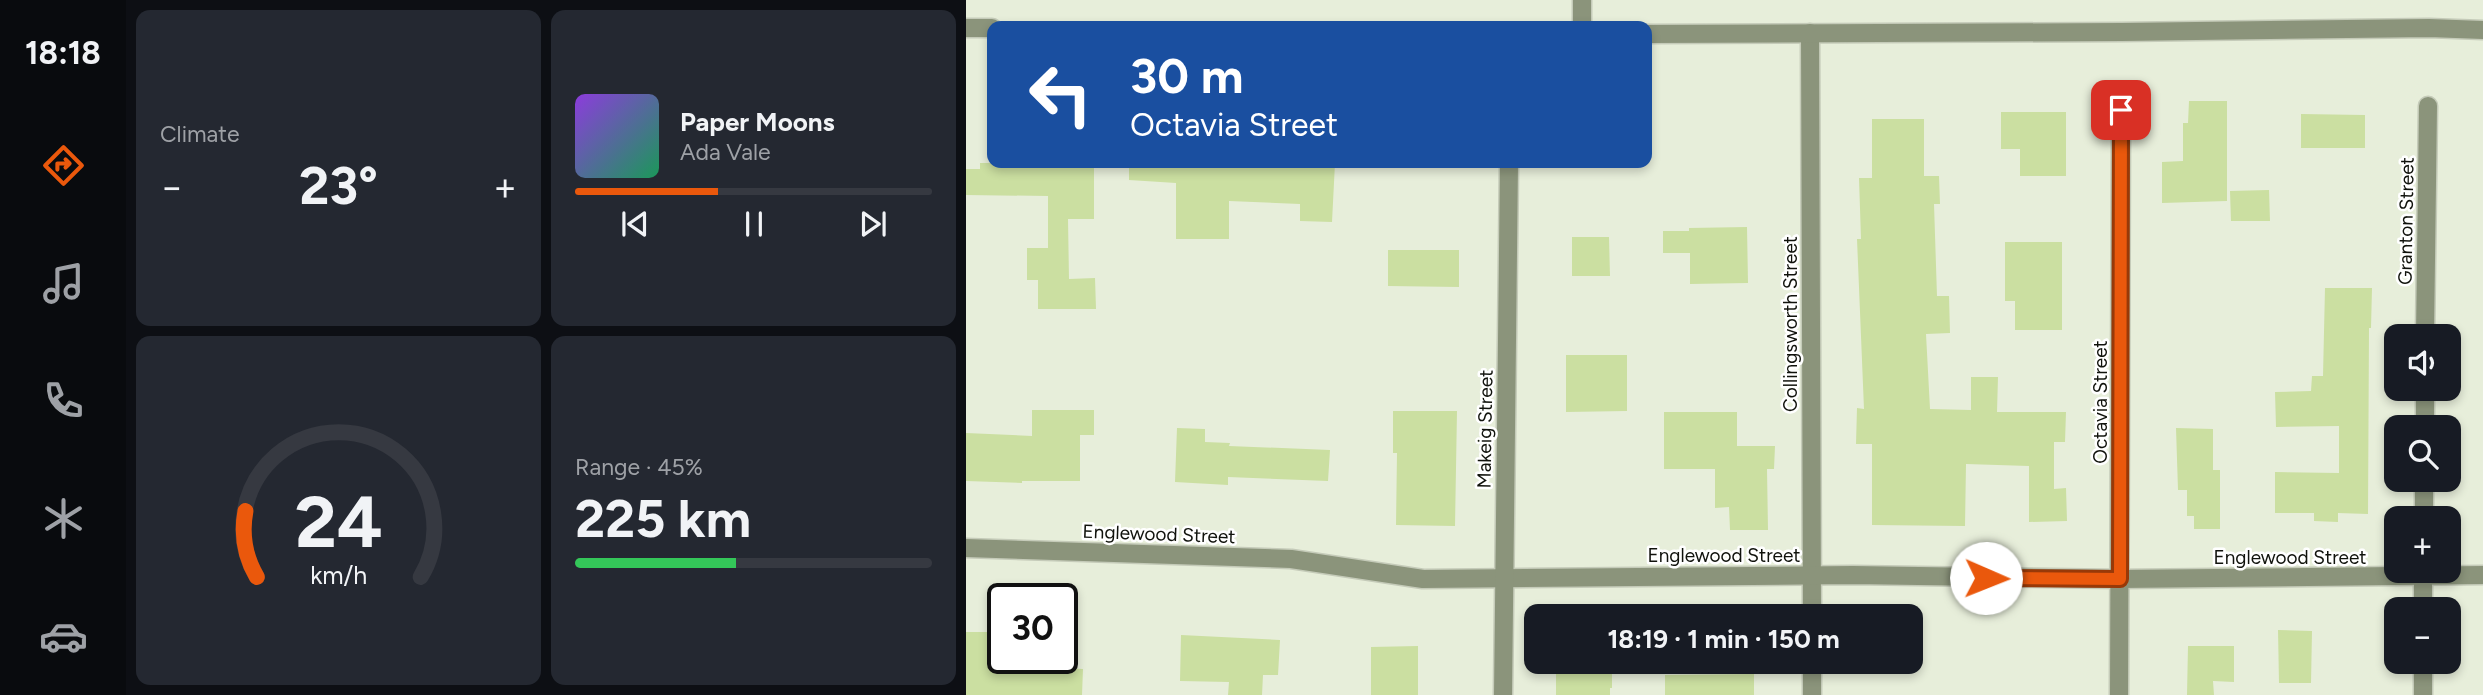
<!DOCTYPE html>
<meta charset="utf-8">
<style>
:root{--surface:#171b24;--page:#242831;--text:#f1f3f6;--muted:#9ea1a6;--line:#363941;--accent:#ea580c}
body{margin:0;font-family:Figtree,sans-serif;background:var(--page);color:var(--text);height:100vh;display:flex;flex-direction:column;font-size:26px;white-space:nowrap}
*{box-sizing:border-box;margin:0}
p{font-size:23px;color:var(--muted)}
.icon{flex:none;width:38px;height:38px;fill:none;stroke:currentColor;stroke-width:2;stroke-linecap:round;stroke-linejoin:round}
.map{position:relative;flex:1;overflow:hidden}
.details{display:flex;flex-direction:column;gap:10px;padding:10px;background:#0d0f14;width:840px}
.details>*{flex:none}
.hud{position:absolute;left:21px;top:21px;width:665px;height:147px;border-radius:14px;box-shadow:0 4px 10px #0003;background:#1a4fa0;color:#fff;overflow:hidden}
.tools{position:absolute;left:1418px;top:324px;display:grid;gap:14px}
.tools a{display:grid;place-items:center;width:77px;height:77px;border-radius:14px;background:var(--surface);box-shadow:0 4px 10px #0003;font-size:35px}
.speed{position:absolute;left:21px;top:583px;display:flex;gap:14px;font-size:35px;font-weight:700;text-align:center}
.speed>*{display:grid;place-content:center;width:91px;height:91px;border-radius:50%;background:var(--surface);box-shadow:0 4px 10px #0003;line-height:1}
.speed .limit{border:4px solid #111;border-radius:10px;background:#fff;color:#111}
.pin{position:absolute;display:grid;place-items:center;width:60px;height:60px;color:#fff;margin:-30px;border-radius:14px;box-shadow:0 4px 10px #0006}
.me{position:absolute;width:77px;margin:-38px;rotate:91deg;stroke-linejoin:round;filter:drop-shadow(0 0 5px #0008)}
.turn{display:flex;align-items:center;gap:24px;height:147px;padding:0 28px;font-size:32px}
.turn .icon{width:91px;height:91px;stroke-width:2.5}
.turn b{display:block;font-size:49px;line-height:60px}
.big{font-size:52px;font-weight:700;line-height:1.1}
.details .widget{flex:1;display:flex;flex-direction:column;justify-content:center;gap:10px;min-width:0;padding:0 24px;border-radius:14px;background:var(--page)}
.details .dial{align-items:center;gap:0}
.dial svg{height:182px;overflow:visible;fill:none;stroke:var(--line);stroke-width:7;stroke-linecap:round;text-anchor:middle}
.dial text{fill:var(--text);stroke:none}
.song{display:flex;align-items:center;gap:21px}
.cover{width:84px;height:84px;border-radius:10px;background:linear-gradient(135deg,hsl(270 70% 55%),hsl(150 70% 35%))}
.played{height:7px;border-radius:4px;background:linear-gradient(90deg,var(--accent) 40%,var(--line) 40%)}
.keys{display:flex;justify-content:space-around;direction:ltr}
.heat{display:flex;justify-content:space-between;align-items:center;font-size:38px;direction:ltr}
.charge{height:10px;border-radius:5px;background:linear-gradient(90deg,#34c759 45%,var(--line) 0)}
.details .tiles{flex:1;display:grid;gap:10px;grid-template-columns:repeat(2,1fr)}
.trip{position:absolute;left:558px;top:604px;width:399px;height:70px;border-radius:14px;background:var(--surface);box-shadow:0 4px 10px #0003;font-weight:700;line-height:70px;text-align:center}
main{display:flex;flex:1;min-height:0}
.tabs{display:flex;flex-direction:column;width:126px;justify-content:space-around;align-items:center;background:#090b0e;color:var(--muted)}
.tabs .icon{width:49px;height:49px}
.tabs .current{color:var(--accent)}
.tabs b{font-size:32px;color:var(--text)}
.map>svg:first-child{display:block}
.building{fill:#cbdfa1}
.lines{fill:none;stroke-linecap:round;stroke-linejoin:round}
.minor-casing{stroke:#c5cbb9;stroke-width:21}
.minor{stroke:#8b947b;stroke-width:18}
.route-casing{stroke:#983908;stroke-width:18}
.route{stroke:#ea580c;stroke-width:12}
.labels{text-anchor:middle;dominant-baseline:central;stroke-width:5;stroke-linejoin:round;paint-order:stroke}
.street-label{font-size:19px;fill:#10120c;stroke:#fff}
</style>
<main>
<nav class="tabs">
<b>18:18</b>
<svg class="icon current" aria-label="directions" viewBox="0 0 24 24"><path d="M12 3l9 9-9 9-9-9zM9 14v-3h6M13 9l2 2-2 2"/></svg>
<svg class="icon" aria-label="music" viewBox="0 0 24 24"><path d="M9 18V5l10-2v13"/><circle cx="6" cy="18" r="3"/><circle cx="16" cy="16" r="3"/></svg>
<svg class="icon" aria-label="phone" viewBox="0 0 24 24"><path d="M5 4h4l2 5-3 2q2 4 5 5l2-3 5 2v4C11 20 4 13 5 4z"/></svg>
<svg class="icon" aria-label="climate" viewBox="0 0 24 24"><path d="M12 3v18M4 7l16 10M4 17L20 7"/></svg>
<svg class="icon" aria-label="car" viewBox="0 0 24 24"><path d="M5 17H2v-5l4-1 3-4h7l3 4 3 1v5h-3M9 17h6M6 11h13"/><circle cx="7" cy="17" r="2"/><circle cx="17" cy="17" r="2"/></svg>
</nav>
<section class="details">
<div class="tiles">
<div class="widget"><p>Climate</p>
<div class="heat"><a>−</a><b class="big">23°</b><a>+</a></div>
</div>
<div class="widget">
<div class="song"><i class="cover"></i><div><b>Paper Moons</b><p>Ada Vale</p></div></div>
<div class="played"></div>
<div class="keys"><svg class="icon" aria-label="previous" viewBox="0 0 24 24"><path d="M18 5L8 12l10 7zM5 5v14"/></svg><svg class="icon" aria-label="pause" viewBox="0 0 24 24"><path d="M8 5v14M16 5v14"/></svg><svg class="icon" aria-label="next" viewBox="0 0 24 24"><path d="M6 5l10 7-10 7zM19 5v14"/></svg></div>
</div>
<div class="widget dial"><svg viewBox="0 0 100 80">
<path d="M14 69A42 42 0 1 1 86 69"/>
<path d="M14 69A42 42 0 0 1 9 40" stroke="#ea580c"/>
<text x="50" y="56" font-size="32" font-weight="700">24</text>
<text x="50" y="72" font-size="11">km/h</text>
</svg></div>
<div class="widget"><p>Range · 45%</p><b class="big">225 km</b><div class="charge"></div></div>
</div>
</section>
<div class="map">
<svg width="1517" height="695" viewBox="0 0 1517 695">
<rect width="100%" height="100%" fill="#e7eeda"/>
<g class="building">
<polygon points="1223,101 1261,101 1261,201 1196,203 1196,162 1217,161 1217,123 1222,123"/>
<polygon points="1035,112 1100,112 1100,176 1054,176 1054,149 1035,149"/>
<polygon points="1335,114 1399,115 1399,148 1335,148"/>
<polygon points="906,119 958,119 958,176 973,176 974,204 968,204 971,296 983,296 984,333 960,334 964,409 1005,410 1005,377 1032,377 1031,412 1100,412 1099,442 1088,442 1088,489 1100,488 1101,521 1063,522 1063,466 1000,464 999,526 906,525 906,444 890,444 891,408 898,409 891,239 895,239 893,178 906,178"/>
<polygon points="14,163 128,163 128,219 102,219 103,279 129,278 130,309 72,309 72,280 61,280 61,248 82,248 82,196 0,195 0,169 14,169"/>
<polygon points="163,163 369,163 366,222 334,221 334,204 263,201 263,239 210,239 210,183 163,180"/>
<polygon points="1303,190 1304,221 1265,221 1264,191"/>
<polygon points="781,227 782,283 724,284 724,253 697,253 697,231 723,231 723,228"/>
<polygon points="606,237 643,237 644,276 606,276"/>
<polygon points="1039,242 1096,242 1096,330 1049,330 1049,301 1039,301"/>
<polygon points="422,250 493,250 493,287 422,286"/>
<polygon points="1359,288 1406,288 1405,328 1403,328 1402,514 1372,513 1372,522 1348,521 1348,513 1309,513 1309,472 1373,473 1373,426 1310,427 1309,392 1345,391 1346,376 1357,376"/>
<polygon points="600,355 661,355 661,411 600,412"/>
<polygon points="66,410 128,410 128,435 114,435 114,481 56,481 56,483 0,481 0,433 66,436"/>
<polygon points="427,411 491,411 489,526 430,525 431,453 427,453"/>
<polygon points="698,412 771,412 771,446 809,446 808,469 801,469 802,530 764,530 763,507 749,508 749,469 698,469"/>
<polygon points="211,428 239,429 239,442 264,443 263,446 364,450 362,481 262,477 262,485 209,482"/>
<polygon points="1210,428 1247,429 1247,470 1254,470 1254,529 1228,529 1228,516 1221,516 1221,490 1212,490"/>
<polygon points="1312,630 1346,631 1345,683 1313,683"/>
<polygon points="0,632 29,632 29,658 100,658 99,668 117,669 116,695 0,695"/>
<polygon points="215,635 314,640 312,675 297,675 296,695 262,695 263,682 214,681"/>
<polygon points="452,646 452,695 405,695 405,647"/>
<polygon points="1222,646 1268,646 1268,682 1247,681 1248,695 1221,695"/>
<polygon points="590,662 646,662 646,688 644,688 644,695 590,695"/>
<polygon points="788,674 788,695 699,695 699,675"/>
</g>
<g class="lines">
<defs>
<g id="minor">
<polyline points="616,0 616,26"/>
<polyline points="0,28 26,28"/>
<polyline points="844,33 846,616"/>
<polyline points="681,34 1156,32 1463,28 1517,30"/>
<polyline points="1459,336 1462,106"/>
<polyline points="1459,427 1459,388"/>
<polyline points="1458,518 1458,480"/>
<polyline points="0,548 325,559 457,579 887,575 1154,579 1517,575"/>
<polyline points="1457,609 1457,570"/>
<polyline points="846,662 846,695"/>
<polyline points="537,695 543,163"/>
<polyline points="1153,695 1155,110"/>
<polyline points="1457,695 1457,662"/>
</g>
</defs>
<use href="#minor" class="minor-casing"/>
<use href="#minor" class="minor"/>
</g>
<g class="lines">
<defs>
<polyline id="route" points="1020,578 1154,579 1155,110"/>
</defs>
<use href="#route" class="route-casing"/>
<use href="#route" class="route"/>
</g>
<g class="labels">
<g class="street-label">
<text transform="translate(1440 221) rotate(-89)">Granton Street</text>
<text transform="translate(824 324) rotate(-90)">Collingsworth Street</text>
<text transform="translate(1134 402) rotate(-90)">Octavia Street</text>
<text transform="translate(519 429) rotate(-89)">Makeig Street</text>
<text transform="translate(193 534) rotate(2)">Englewood Street</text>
<text x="758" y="555">Englewood Street</text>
<text x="1324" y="557">Englewood Street</text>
</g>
</g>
</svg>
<div class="tools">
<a><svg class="icon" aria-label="sound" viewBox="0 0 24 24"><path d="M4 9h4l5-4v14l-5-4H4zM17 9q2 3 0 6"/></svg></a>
<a><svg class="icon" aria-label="search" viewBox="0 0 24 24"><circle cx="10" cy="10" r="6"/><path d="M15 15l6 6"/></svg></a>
<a>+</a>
<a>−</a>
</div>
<div class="speed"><div class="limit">30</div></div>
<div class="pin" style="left:1155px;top:110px;background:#d93025"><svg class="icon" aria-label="arrive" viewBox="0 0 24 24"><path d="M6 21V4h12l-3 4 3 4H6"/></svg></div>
<svg class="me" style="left:1020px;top:578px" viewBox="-20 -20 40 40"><circle r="19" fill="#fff"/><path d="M0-13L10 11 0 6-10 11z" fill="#ea580c"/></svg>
<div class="trip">18:19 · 1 min · 150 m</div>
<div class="hud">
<div class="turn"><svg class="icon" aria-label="left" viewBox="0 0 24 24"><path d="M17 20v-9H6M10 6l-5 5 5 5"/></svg><div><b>30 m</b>Octavia Street</div></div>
</div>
</div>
</main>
